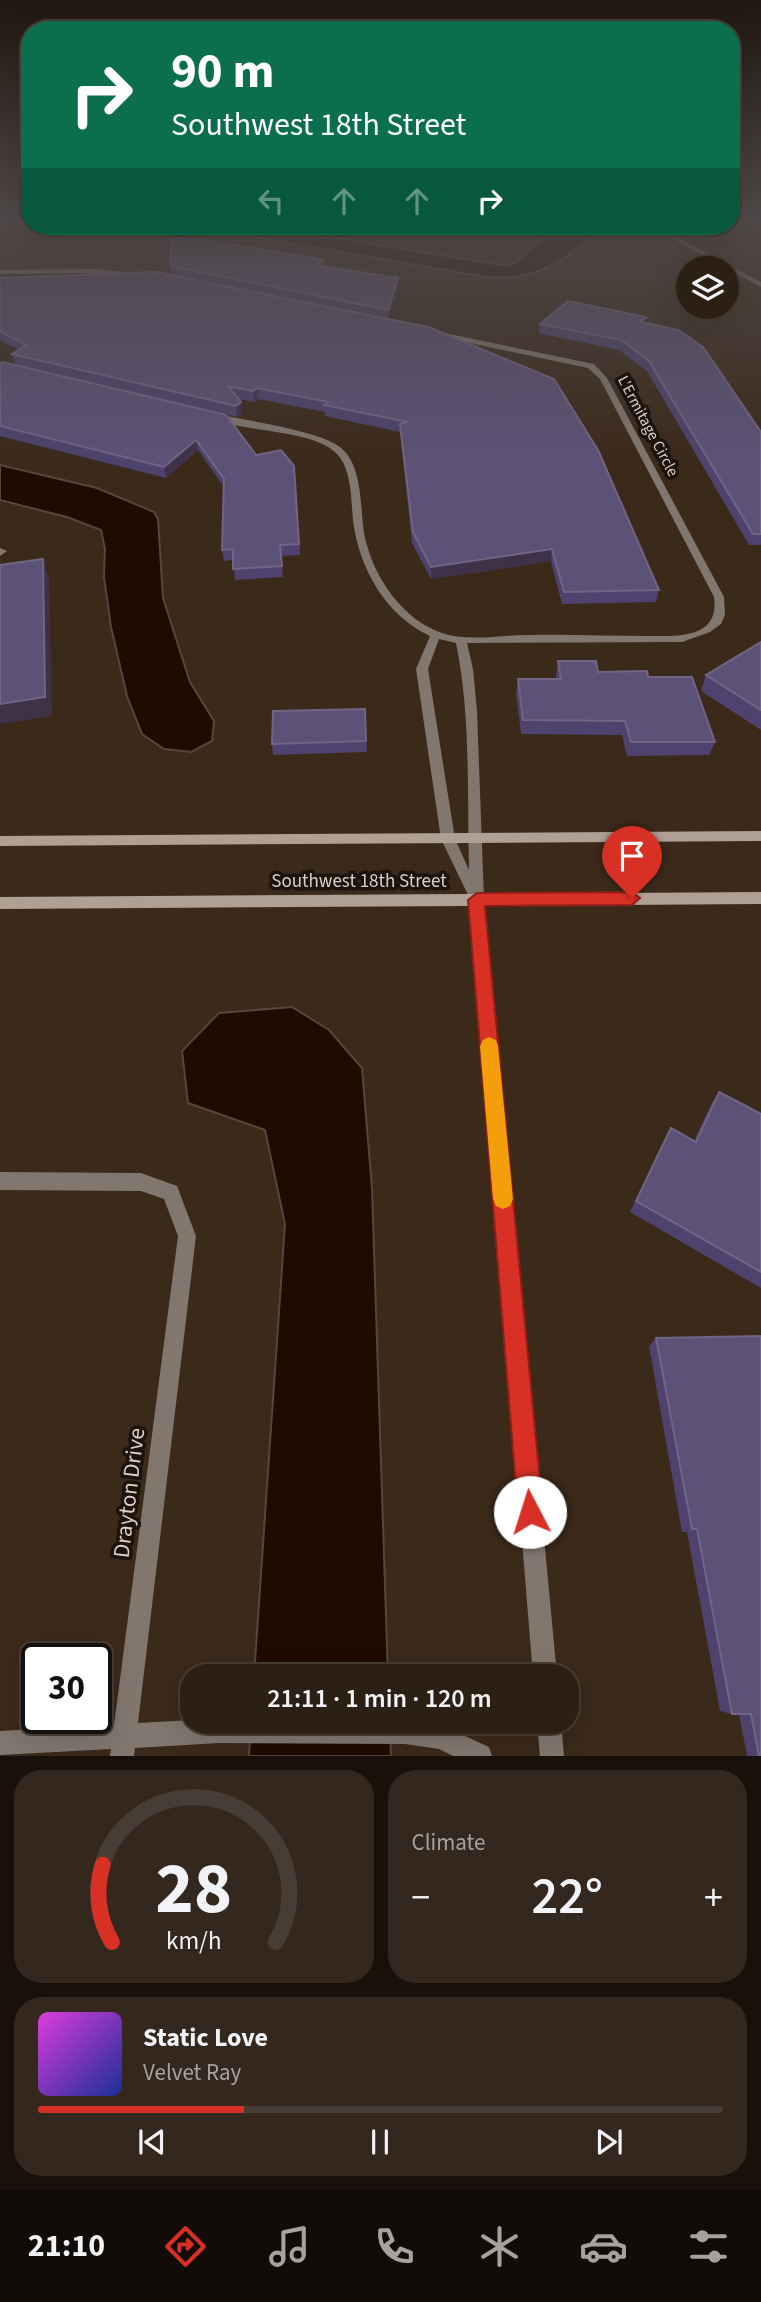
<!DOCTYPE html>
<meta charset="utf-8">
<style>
:root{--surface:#2c1f14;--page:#34271d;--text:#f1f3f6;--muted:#a6a2a0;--line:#483d34;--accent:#d93025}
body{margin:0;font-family:"Source Sans 3",sans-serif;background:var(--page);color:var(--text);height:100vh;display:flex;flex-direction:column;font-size:26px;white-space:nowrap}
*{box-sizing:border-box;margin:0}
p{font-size:23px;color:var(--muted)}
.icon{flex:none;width:38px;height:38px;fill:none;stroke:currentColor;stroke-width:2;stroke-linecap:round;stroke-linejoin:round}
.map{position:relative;height:1756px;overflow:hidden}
.panel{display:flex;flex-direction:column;gap:14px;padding:14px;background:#18110b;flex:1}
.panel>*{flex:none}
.guide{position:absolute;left:21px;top:21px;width:719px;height:214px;border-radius:28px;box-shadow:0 7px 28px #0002,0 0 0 2px var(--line);background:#0b6e4f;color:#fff;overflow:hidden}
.fabs{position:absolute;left:676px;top:256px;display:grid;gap:14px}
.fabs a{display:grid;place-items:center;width:63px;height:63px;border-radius:50%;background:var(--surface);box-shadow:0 7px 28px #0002,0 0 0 2px var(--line);font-size:35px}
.speed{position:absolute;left:21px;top:1643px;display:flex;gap:14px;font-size:35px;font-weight:700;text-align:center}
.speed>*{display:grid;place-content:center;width:91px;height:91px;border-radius:50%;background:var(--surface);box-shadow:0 7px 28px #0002,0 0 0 2px var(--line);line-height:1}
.speed .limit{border:4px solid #111;border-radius:10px;background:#fff;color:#111}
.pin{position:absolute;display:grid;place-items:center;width:60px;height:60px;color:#fff;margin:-72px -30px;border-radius:50% 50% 50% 0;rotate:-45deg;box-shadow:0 0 7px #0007}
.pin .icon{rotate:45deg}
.me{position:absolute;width:77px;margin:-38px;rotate:355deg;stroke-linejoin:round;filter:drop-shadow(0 0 5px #0008)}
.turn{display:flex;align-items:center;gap:24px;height:147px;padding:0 35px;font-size:32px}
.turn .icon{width:91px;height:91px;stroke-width:2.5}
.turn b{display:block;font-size:49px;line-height:60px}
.lanes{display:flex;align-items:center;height:66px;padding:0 35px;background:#0003;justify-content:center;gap:35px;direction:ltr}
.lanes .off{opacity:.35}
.big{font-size:52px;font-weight:600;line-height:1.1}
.panel .card{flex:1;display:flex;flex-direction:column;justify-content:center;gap:10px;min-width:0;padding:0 24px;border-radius:28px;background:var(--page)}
.panel .dial{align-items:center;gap:0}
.dial svg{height:182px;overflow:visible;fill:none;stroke:var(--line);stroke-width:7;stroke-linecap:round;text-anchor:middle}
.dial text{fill:var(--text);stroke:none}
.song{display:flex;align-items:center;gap:21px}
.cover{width:84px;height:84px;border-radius:10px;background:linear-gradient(135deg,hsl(300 70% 55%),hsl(230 70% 35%))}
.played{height:7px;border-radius:4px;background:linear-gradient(90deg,var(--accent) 30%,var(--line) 30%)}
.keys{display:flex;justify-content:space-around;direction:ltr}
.heat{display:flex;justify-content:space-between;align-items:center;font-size:38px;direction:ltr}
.panel .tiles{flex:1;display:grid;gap:14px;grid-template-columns:1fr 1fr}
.card:last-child{grid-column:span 2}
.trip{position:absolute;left:180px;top:1664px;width:399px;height:70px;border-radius:28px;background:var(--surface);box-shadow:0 7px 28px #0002,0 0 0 2px var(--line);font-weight:600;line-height:70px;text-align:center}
.tabs{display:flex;height:112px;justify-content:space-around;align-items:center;background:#120c08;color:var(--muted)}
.tabs .icon{width:49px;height:49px}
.tabs .on{color:var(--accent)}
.tabs b{font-size:32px;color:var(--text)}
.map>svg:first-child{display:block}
.water{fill:#1f0b00;stroke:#57463b;stroke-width:2}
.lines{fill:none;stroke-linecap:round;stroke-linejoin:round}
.minor{fill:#81776f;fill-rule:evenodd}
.tertiary{fill:#81776f;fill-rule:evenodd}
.secondary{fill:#b0a094;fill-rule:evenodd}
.wall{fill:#4d436e}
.shaded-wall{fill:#3f3248}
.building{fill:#5c5277;stroke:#706584;stroke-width:2}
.route{fill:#d93025;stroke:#8d1f18;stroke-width:2}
.slow{fill:#f59e0b}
.labels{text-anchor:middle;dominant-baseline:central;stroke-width:7;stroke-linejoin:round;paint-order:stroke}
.far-street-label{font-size:16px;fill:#dbcfc6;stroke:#1c130d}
.street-label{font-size:19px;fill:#dbcfc6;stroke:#1c130d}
.near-street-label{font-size:23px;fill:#dbcfc6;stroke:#1c130d}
</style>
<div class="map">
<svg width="761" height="1756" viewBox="0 0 761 1756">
<rect width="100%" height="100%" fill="#3b291a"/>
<g class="water">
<path d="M192,226H261L508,266L515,263L557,226H603C564,262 535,284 480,276Z"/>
<polygon points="0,465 97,488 154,512 158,519 163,598 190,682 214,721 212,741 191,752 164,749 142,734 127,696 111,627 104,577 105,549 101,530 67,517 0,500"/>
<polygon points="292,1007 329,1030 362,1068 372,1189 388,1676 254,1676 285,1224 265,1130 188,1103 182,1051 219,1013"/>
<polygon points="251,1722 390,1722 391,1756 249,1756"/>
</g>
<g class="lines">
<g class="minor">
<polygon points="649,226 656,226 761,282 761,287"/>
<polygon points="97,269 146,275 143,277 97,273 0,274 0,270"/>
<path d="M430,330L594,364L607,378L724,597L725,615L721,624L710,632L682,642L467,643L473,669L477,711L484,899L557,1676H533L470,899L441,839L416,669L430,636C385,615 359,568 353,520C351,500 352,468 336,453C311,428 237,433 208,416L212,413C242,420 318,430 340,447C363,465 360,507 364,533C372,575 401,619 442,633C468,642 500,635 527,635C568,634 609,636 650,636C679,636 720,638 714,597L600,379L588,368L427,334V330ZM439,639L456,643C471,716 467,794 469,870L455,839L428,669Z"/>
<polygon points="0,548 7,551 0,556"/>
<polygon points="0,1172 141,1173 177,1186 196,1236 138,1723 192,1720 192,1722 421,1722 441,1725 489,1747 492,1756 453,1756 439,1749 405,1744 219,1743 135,1748 134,1756 110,1756 111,1749 0,1755 0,1731 114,1725 178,1236 164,1199 141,1191 0,1190"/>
<polygon points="537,1722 561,1722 564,1756 540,1756"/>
</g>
<polygon class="tertiary" points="732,218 761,222 761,226 732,220"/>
<g class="secondary">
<polygon points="761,831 761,841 0,846 0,836"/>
<polygon points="761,892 761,904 0,909 0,897"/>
</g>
</g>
<g class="wall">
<polygon points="323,260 323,266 398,287 388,319 659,590 656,602 562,604 551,561 431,579 412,543 400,432 325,416 325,412 258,399 255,402 239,399 242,413 237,417 15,365 12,354 19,350 0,340 0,278 171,275 170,266"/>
<polygon points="645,323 761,432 761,545 749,545 647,371 619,350 539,333 540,324"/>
<polygon points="0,363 256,455 294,466 300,555 281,556 283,577 235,580 233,560 224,561 222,550 224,487 198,450 166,478 0,436"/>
<polygon points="761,642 761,730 701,691 706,675"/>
<polygon points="558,661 598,672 648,677 715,742 709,755 627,756 622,735 521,734 516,693 518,679 556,679 556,675"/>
<polygon points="365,709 367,752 273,755 272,744"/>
<polygon points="719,1092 761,1114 761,1288 630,1212 664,1140 671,1128 694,1141 711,1105"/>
<polygon points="656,1338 761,1756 747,1756 739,1714 732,1714 720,1711 687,1532 682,1532 649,1346"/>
</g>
<g class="shaded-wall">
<polygon points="398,278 398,287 388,319 388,310"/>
<polygon points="257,388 258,399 255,402 253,391"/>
<polygon points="241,402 242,413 237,417 236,406"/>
<polygon points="196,440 198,450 166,478 164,467"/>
<polygon points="552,549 551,561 431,579 431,567"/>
<polygon points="43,559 49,578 52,716 0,724 0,704"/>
</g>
<g class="building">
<polygon points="172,235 303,256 323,260 316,265 398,278 388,310 170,266"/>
<polygon points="156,272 428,327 554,379 598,450 659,590 564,592 552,549 431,567 413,532 400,424 408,422 324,405 328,402 257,388 253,391 228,386 241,402 236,406 12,354 26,345 0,331 0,278"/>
<polygon points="568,301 646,317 641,322 678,330 703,347 761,432 761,534 753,534 649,361 621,340 540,324"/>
<polygon points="2,362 226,415 256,455 281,450 294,466 299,544 280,545 282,566 233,569 233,549 222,550 224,479 196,440 164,467 0,426 1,423 0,422 0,363"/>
<polygon points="43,559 45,697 0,704 0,565"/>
<polygon points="761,642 761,710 706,675"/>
<polygon points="558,661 596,661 598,672 647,671 648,677 692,677 715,742 631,742 625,721 523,720 518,679 561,679"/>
<polygon points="365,709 366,741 272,744 273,711"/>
<polygon points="719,1092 761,1114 761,1272 636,1201 671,1128 696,1142"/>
<polygon points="761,1336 761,1756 759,1756 751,1714 732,1714 697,1529 692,1529 656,1338"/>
</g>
<linearGradient id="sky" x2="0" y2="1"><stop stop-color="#20170e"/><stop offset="0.47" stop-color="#4f4949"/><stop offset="1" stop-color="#4f4949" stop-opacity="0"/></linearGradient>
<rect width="761" height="464" fill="url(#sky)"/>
<polygon class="route" points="632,892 640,898 632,905 485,906 543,1512 539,1521 530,1525 522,1521 518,1512 468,900 477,893"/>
<polygon class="slow" points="489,1037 496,1040 498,1046 513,1199 510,1206 503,1209 496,1206 493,1199 480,1046 483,1040"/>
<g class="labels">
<g class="far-street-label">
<text transform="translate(648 426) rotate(62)">L'Ermitage Circle</text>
</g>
<g class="street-label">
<text x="359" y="881">Southwest 18th Street</text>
</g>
<g class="near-street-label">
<text transform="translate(129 1493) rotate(-83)">Drayton Drive</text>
</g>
</g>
</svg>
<div class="fabs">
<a><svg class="icon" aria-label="layers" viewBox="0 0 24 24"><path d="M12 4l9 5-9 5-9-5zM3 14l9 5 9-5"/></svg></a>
</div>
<div class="speed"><div class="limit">30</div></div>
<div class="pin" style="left:632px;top:898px;background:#d93025"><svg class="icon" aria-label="arrive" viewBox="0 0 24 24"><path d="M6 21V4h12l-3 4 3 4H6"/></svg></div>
<svg class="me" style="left:530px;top:1512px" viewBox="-20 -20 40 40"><circle r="19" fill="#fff"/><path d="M0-13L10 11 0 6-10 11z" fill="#d93025"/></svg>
<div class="trip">21:11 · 1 min · 120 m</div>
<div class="guide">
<div class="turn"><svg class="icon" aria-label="right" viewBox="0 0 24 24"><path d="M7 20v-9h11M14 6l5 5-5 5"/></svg><div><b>90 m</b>Southwest 18th Street</div></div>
<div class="lanes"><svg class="icon off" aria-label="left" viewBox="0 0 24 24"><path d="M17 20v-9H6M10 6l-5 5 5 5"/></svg><svg class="icon off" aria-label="ahead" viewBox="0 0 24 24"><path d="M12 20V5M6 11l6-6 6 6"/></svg><svg class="icon off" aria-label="ahead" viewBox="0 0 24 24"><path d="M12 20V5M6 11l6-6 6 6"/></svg><svg class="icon" aria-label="right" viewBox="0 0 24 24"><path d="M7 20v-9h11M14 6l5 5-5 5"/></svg></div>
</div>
</div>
<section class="panel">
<div class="tiles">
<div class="card dial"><svg viewBox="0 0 100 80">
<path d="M14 69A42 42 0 1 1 86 69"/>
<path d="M14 69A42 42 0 0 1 10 35" stroke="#d93025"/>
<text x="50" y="56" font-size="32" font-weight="700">28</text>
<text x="50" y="72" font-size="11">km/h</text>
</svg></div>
<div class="card"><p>Climate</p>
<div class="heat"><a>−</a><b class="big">22°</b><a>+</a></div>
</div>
<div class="card">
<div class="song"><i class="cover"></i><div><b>Static Love</b><p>Velvet Ray</p></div></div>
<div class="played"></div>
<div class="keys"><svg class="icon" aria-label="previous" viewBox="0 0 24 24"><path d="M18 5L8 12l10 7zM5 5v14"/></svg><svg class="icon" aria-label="pause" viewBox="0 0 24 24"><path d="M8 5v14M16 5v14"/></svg><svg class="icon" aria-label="next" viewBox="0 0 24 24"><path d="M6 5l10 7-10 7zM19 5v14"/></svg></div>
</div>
</div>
</section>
<nav class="tabs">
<b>21:10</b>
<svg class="icon on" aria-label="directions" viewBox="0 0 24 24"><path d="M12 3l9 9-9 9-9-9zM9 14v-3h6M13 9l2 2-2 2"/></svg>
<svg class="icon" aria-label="music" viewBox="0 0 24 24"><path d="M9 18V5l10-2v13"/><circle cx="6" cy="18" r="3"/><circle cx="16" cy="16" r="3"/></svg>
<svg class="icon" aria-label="phone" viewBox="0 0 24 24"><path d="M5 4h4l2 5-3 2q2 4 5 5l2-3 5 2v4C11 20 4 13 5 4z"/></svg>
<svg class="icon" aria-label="climate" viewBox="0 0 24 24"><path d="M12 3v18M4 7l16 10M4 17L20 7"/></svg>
<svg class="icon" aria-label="car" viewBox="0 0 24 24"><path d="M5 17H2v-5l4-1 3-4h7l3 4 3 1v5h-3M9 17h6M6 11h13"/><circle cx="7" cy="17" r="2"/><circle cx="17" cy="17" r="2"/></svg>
<svg class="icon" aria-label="filters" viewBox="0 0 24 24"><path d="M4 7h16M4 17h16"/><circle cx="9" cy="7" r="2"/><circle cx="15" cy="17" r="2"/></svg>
</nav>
